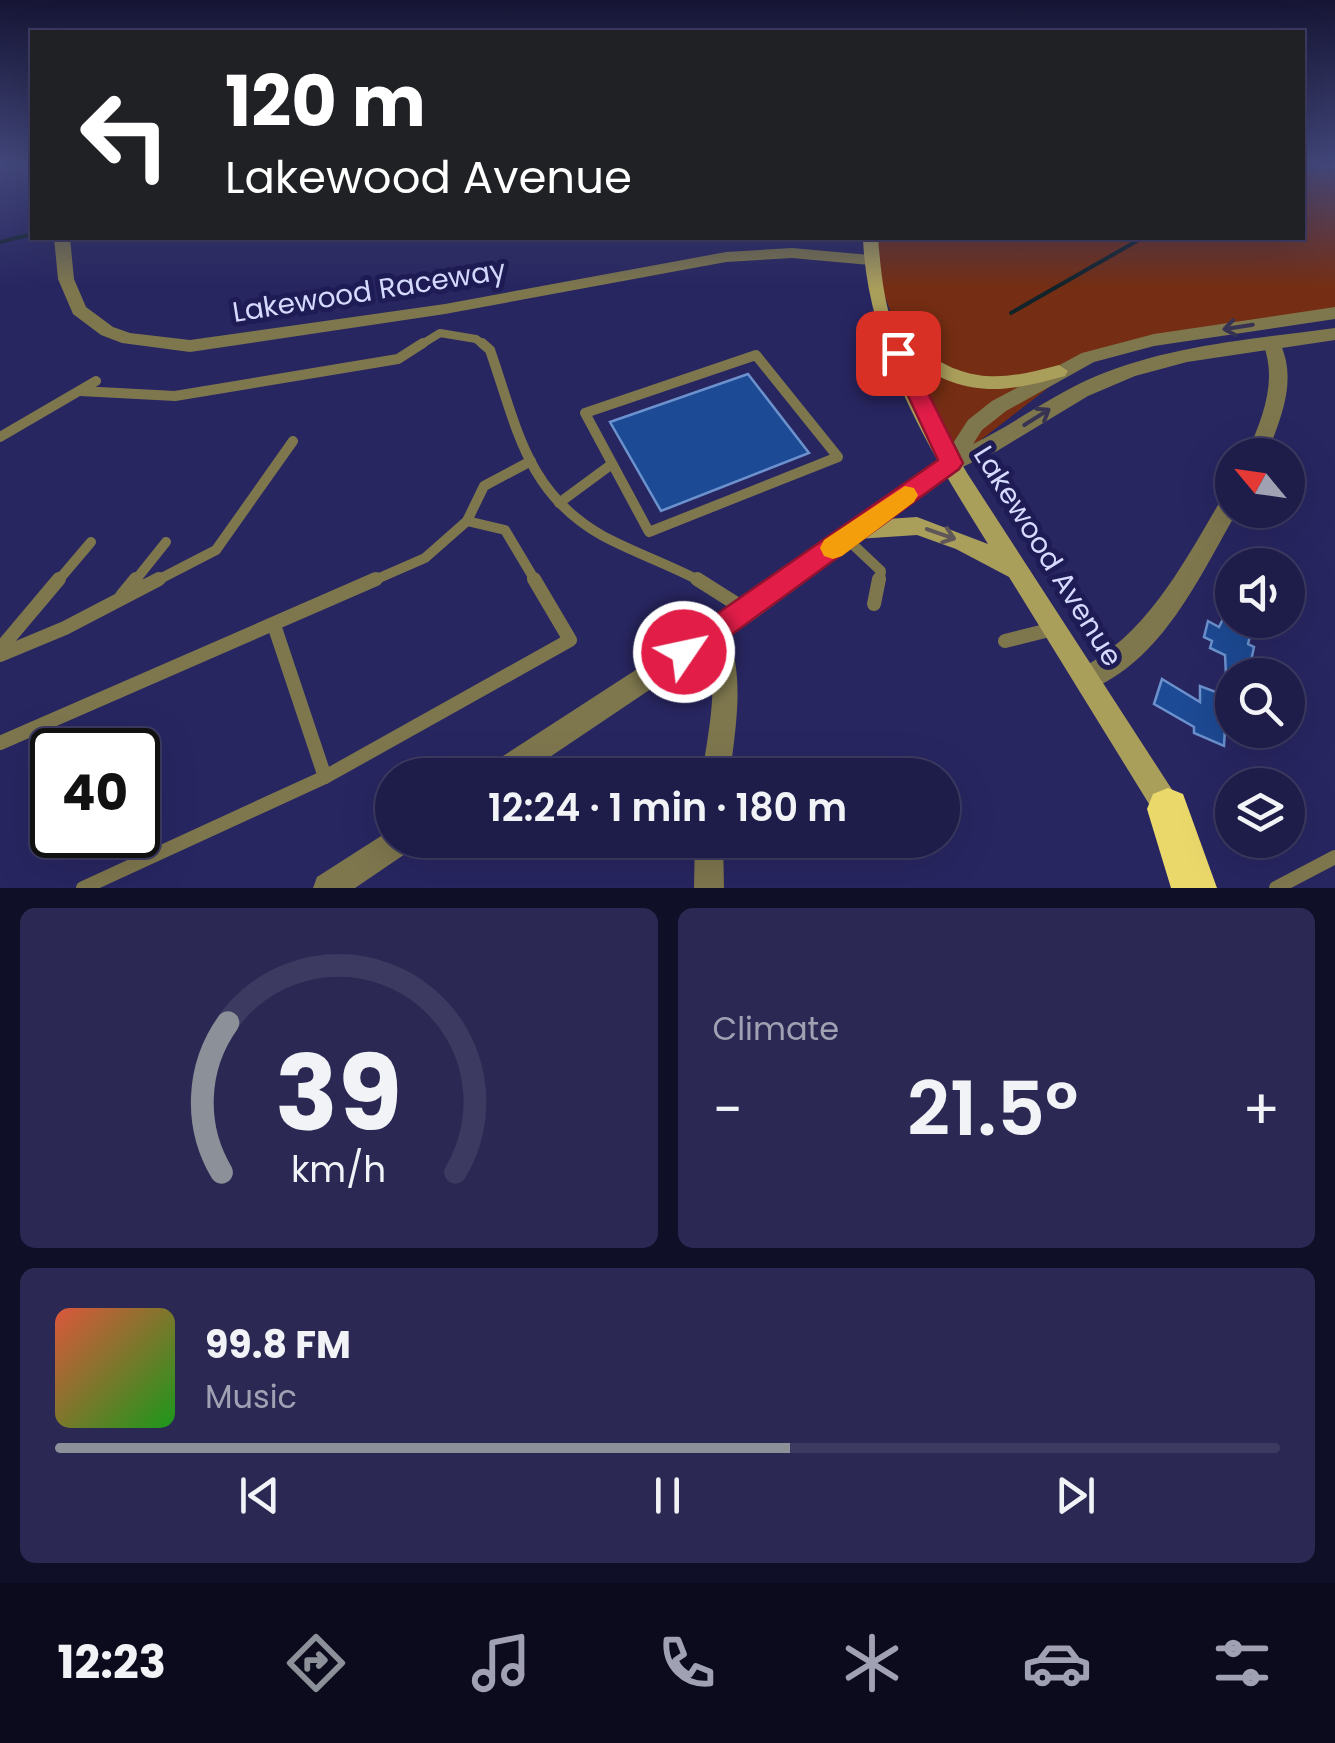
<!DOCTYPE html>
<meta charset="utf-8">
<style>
:root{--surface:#1e1c49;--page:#2b2953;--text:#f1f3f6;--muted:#a1a1b4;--line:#3c3a61;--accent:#8c9099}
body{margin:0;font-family:Poppins,sans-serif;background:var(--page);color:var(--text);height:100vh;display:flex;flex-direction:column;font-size:38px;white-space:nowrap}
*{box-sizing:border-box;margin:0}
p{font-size:32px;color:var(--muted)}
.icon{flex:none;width:55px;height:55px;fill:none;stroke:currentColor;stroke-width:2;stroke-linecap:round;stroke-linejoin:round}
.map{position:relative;height:888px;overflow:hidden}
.drawer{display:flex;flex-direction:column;gap:20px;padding:20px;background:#100f28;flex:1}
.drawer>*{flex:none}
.banner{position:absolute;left:30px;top:30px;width:1275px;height:210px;border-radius:0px;box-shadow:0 10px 40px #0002,0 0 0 2px var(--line);background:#202124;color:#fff;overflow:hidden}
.needle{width:65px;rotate:299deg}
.buttons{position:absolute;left:1215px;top:438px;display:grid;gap:20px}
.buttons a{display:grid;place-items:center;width:90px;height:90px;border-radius:50%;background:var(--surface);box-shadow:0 10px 40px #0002,0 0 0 2px var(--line);font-size:50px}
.speed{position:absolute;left:30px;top:728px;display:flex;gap:20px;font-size:50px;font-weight:700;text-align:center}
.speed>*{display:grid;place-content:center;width:130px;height:130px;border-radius:50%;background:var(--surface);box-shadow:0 10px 40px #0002,0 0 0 2px var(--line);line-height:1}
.speed .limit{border:5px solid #111;border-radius:15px;background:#fff;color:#111}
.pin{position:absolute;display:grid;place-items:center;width:85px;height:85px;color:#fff;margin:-42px;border-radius:20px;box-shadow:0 5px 15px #0006}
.me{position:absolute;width:110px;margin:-55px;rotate:56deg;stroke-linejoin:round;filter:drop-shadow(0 0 8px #0008)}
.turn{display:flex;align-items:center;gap:35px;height:210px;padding:0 30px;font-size:45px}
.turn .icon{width:130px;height:130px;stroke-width:2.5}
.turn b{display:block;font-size:70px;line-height:85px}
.big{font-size:75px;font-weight:600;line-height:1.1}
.drawer .widget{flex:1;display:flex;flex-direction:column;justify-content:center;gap:15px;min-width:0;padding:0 35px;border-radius:15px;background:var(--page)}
.drawer .dial{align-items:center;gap:0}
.dial svg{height:260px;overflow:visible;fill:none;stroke:var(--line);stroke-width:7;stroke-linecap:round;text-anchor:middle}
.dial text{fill:var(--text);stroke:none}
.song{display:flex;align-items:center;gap:30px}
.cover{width:120px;height:120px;border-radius:15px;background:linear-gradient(135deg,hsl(10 70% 55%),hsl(120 70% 35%))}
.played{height:10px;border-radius:5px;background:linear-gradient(90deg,var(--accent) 60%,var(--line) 60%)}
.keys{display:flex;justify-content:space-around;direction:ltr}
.heat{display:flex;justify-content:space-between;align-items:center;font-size:55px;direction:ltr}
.drawer .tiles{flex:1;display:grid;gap:20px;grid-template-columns:1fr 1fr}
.widget:last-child{grid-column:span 2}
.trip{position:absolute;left:375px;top:758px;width:585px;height:100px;border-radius:50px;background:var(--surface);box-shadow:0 10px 40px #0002,0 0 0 2px var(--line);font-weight:600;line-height:100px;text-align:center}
.menu{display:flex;height:160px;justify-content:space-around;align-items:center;background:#0c0b1d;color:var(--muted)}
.menu .icon{width:70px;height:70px}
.menu .current{color:var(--accent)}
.menu b{font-size:45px;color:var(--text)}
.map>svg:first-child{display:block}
.green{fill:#752e13}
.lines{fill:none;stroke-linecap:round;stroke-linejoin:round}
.stream{stroke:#12242a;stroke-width:4}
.building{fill:#1d4a94;stroke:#6c92ce;stroke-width:2.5}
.service-far2{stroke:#7e774e;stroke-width:8}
.service-far1{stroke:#7e774e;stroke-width:10}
.service{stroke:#7e774e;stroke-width:14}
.minor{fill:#7e774e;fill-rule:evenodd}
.tertiary{fill:#7e774e;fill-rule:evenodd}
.secondary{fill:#aa9e5b;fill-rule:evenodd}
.motorway{fill:#ebd86b;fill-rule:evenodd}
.oneway{stroke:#373353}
.oneway2{stroke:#5e5658}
.route{fill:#e11d48;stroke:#92132f;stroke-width:2.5}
.slow{fill:#f59e0b}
.labels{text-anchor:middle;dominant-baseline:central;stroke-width:10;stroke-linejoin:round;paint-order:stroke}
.street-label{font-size:28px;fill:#d5dafe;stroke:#1f1c55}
</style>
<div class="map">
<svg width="1335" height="888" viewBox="0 0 1335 888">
<rect width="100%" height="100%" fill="#282661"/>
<polygon class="green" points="1303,163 1335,163 1335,314 1088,357 951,463 870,260 869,238 1302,238"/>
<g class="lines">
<g class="stream">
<polyline points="0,242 32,234"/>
<polyline points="1011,313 1142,238"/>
</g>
</g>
<g class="building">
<polygon points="748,374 809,453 661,511 610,422"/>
<polygon points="1225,615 1252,628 1248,644 1254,647 1248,675 1226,675 1225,655 1210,648 1212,641 1204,637 1208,621 1219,627"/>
<polygon points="1162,679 1200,702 1200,686 1232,698 1232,731 1225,728 1224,746 1194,733 1194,727 1154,704"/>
</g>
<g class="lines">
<polyline class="service-far2" points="419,346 440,333 476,339 485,346"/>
<g class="service-far1">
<path d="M482,343L490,350C517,427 526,493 603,536C635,553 670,565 702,582"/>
<polygon points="756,355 838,457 649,532 585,413"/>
<polyline points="80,391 175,396 398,359 423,343"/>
<polyline points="0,437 96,381"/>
<polyline points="531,461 484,486 467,521 505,530 536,582"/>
<polyline points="559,503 612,464"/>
<polyline points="846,538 881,571 879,582"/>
<polyline points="57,582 91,542"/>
<polyline points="134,582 166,542"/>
<polyline points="154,582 216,550 293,441"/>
<polyline points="370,582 425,558 467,521"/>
</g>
<g class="service">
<polyline points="697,579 746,610"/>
<polyline points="122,596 136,579"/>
<polyline points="874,604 879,579"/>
<polyline points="274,625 325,777"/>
<polyline points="1005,641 1053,629"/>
<polyline points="0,649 59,579"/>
<polyline points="0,655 65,628 159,579"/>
<polyline points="0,743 376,579"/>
<polyline points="83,888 325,777 570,640 534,579"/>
<polyline points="1276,888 1335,857"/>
</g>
<g class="minor">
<polygon points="54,238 70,238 74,279 86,307 113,327 130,333 190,340 445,304 726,252 792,248 870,255 878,260 870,265 792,258 726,262 445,314 190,352 122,343 101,335 73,314 58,279"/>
<path d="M1272,337L1278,339C1299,379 1281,416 1267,455H1247C1262,417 1278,383 1263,343Z"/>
<path d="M1232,492V510H1238C1199,577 1163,661 1087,691L1078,688L1074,679L1078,670C1149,634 1185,560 1224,495Z"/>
<path d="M715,621L724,624C746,674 736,722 730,775H702C709,726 721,679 703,632L706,624Z"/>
<polygon points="695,840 723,840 724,888 694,888"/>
</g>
<g class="tertiary">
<path d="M1335,307V319L1154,346L1094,362L1006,411L982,430L973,444C1014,424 1052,395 1094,377C1170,345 1254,339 1335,328V340L1187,362L1135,376L1088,396L997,451L958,469L755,619L523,775H485L489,765L739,603L944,457L968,420L992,401L1082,353L1154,334Z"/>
<polygon points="392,829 392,840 415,840 411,850 355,888 313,888 317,877"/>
</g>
<path class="secondary" d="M863,238H878C880,260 884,312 896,329C901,337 917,347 926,353C973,385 1007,379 1059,365L1068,371L1065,376C1002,394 963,398 907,357L941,428L967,473L1182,805L1186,815L1182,825L1172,829L1162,825L1009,577L956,549L917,535L857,539L849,537L846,530L849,523L857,521L917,517L988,544C930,451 867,349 863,238Z"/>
<polygon class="motorway" points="1168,788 1183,794 1217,888 1171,888 1147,809 1153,794"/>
</g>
<defs><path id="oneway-shaft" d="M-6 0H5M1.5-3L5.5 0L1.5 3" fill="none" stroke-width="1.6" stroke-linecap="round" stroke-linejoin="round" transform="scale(2.5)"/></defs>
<g class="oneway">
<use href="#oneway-shaft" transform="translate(1238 327) rotate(171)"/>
<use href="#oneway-shaft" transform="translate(1037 417) rotate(-32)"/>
</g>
<use class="oneway2" href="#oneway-shaft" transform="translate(941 534) rotate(19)"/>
<linearGradient id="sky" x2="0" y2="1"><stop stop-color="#161535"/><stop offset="0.57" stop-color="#42477b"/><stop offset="1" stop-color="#42477b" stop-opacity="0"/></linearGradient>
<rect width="1335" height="288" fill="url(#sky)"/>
<polygon class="route" points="898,346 908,353 963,463 959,469 694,662 684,666 675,662 670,652 675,643 938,460 888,353"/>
<polygon class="slow" points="905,486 914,488 918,495 914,502 842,556 833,559 824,556 820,548 824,540"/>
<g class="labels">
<g class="street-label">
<text transform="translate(369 291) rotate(-9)">Lakewood Raceway</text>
<text transform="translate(1048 556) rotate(58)">Lakewood Avenue</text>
</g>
</g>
</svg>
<div class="buttons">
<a><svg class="needle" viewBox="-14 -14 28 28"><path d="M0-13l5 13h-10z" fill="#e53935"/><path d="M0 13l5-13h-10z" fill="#a1a1b4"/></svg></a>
<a><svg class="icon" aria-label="sound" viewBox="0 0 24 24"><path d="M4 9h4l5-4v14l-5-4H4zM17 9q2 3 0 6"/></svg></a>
<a><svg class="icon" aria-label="search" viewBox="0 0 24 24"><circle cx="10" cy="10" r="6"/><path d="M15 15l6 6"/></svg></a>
<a><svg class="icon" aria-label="layers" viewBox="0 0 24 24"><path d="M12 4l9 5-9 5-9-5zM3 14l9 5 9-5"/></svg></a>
</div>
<div class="speed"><div class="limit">40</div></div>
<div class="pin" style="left:898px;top:353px;background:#d93025"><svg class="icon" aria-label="arrive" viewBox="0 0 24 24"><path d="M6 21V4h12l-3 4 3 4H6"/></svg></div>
<svg class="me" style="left:684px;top:652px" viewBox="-20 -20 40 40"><circle r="17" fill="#e11d48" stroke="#fff" stroke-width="3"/><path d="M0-11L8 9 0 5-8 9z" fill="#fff"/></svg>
<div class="trip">12:24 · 1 min · 180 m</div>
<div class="banner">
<div class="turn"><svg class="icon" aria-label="left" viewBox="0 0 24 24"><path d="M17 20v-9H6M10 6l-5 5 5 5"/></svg><div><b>120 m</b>Lakewood Avenue</div></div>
</div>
</div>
<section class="drawer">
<div class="tiles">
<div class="widget dial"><svg viewBox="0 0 100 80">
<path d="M14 69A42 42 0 1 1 86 69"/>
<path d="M14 69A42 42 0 0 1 16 23" stroke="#8c9099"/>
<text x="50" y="56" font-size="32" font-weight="700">39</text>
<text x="50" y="72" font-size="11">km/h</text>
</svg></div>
<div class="widget"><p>Climate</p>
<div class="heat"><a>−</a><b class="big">21.5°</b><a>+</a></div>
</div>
<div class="widget">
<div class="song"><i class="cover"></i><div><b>99.8 FM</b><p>Music</p></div></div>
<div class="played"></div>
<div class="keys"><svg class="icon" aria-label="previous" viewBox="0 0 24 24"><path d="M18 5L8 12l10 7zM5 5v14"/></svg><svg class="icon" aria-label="pause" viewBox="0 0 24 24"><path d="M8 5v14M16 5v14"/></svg><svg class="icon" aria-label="next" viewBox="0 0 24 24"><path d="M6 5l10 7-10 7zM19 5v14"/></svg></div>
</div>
</div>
</section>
<nav class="menu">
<b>12:23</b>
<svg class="icon current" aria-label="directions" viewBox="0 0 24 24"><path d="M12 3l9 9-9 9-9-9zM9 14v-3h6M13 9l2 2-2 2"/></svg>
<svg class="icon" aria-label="music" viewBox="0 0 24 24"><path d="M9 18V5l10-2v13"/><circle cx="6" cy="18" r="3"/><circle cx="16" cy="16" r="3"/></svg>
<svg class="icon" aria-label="phone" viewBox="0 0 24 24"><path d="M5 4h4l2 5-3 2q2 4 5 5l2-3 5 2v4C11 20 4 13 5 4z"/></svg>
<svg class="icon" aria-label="climate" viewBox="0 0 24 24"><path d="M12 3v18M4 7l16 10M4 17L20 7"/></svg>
<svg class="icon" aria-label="car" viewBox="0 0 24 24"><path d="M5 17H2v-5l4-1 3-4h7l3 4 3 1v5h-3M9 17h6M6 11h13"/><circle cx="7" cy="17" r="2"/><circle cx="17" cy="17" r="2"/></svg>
<svg class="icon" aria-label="filters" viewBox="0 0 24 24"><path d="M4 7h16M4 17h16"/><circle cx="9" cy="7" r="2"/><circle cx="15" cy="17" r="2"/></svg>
</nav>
